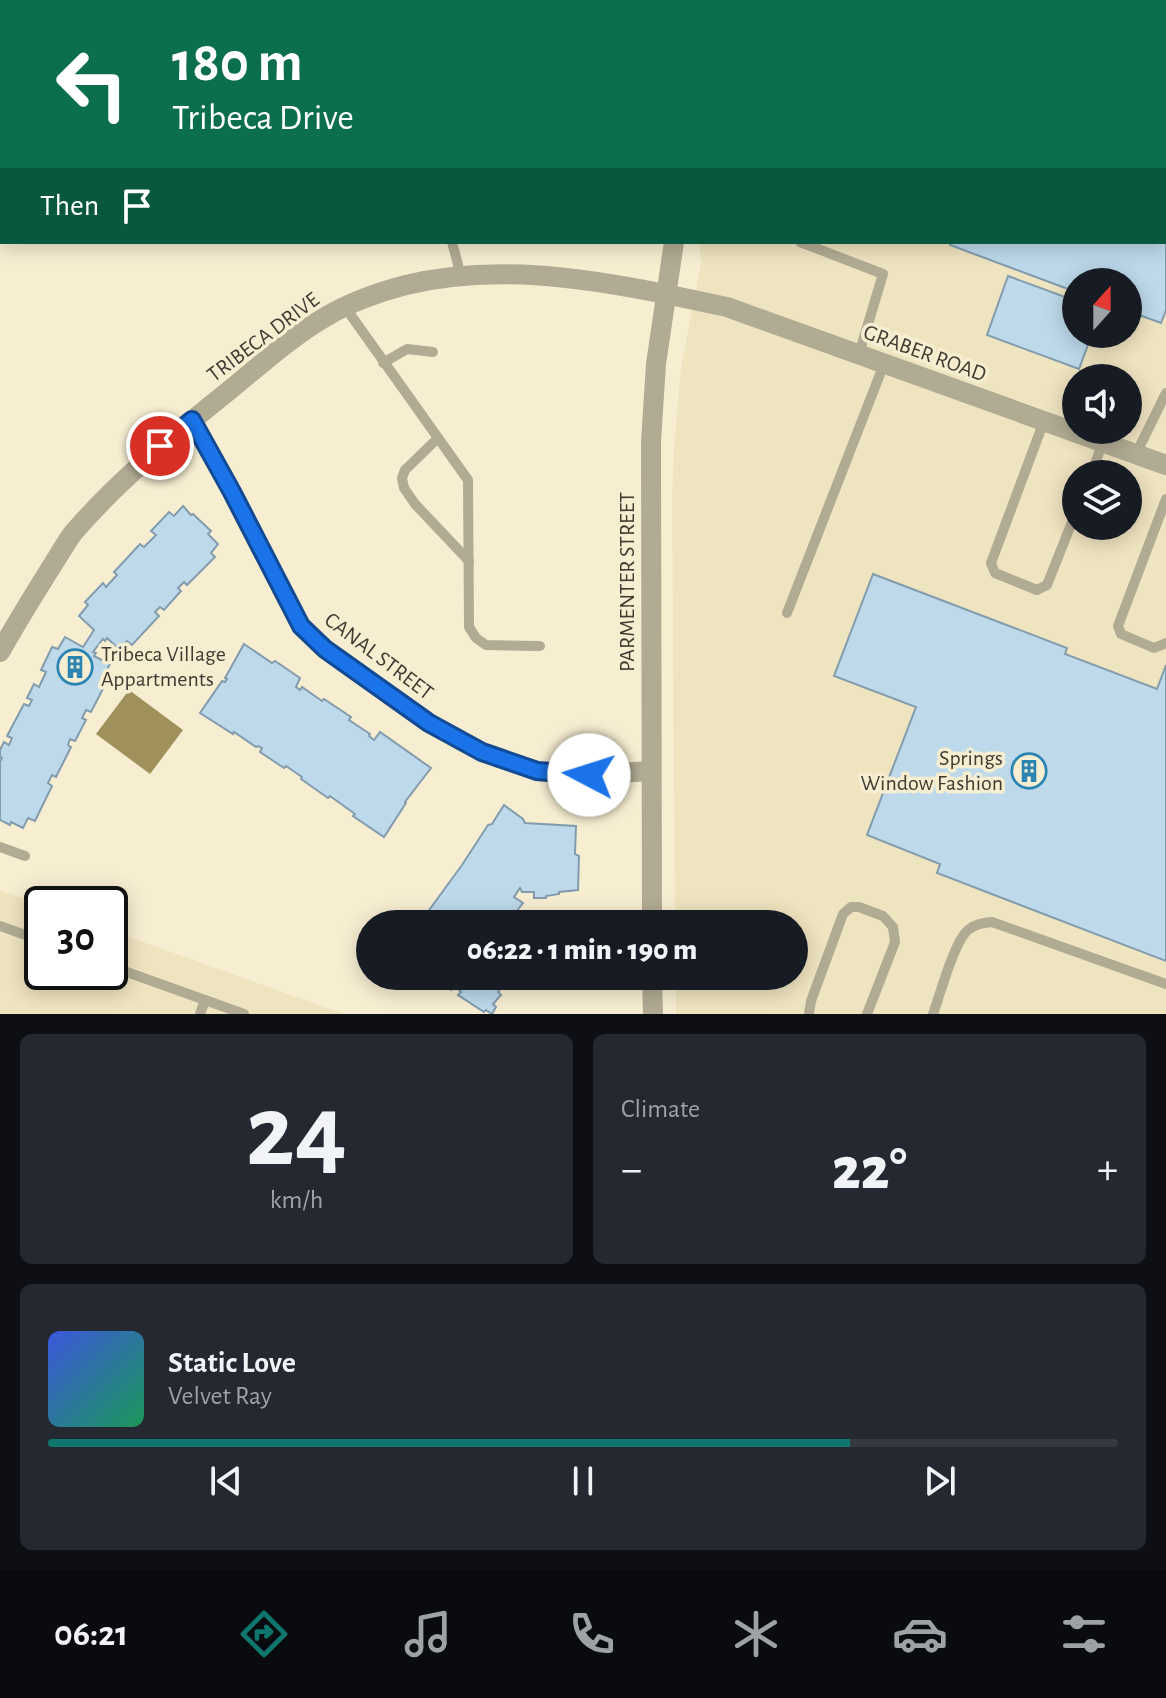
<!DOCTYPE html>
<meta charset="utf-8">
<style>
:root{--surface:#171b24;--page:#242831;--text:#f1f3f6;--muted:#9ea1a6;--line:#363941;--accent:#0f766e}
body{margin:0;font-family:"Alegreya Sans",sans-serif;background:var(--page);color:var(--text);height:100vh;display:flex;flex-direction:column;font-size:30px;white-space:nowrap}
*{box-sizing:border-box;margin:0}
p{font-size:26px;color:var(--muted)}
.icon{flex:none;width:44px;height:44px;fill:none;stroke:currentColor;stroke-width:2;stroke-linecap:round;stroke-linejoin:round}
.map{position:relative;height:1014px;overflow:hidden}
.side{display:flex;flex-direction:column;gap:20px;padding:20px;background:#0d0f14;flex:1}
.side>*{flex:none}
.guide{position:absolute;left:0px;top:0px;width:1166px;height:244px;box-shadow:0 4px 20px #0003;background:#0b6e4f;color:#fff;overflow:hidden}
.needle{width:52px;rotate:21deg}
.tools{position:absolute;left:1062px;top:268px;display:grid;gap:16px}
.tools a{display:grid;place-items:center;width:80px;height:80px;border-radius:50%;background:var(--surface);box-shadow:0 4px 20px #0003;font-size:40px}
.speed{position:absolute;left:24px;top:886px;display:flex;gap:16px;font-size:40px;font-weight:700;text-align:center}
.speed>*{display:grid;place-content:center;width:104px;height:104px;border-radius:50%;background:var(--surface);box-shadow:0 4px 20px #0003;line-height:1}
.speed .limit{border:4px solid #111;border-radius:12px;background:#fff;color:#111}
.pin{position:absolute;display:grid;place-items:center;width:68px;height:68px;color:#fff;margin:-34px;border:4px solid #fff;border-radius:50%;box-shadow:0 2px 8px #0007}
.me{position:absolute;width:88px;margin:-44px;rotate:275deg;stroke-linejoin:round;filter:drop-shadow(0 0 6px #0008)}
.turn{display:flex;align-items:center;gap:28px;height:168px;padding:0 40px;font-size:36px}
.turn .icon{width:104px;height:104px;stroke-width:2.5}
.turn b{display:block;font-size:56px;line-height:68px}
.then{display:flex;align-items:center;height:76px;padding:0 40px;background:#0003;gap:16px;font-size:30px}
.big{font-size:60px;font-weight:800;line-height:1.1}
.side .widget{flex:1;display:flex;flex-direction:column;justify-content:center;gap:12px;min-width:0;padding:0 28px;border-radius:12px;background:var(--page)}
.side .dial{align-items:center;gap:0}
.dial b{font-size:104px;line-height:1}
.song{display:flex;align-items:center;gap:24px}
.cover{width:96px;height:96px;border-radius:12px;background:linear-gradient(135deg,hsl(230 70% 55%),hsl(150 70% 35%))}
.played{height:8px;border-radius:4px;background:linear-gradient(90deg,var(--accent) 75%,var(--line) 75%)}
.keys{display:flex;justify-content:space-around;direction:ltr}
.heat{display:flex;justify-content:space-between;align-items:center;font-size:44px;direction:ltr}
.side .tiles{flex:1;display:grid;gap:20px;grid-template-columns:1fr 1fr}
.widget:last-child{grid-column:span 2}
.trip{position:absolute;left:356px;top:910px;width:452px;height:80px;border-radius:40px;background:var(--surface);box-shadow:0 4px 20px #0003;font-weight:800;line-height:80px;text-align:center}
.tabs{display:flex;height:128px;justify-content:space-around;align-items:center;background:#090b0e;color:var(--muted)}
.tabs .icon{width:56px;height:56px}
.tabs .selected{color:var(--accent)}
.tabs b{font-size:36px;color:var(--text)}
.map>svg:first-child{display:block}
.built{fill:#efe4c0;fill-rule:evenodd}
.water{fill:#a0905b}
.building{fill:#bdd9ea;stroke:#829cad;stroke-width:2}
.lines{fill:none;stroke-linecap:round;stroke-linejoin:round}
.service{stroke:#b2ab94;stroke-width:10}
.minor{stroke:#b2ab94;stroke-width:20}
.tertiary{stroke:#b2ab94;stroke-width:20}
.route-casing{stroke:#114b97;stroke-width:20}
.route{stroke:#1a73e8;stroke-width:14}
.labels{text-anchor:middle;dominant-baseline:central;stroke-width:7;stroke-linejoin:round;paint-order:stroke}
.street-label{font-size:22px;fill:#403c31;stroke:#f7eed2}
.poi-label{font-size:22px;fill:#403c31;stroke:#f7eed2;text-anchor:start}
</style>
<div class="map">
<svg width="1166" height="1014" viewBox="0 0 1166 1014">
<rect width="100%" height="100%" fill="#f7eed2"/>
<g class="built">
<path d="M741,0H1166V1014H676V976H794V924H675L672,500L674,449L681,368L701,263L699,242H1164V2H741ZM1076,282H1128V334H1076ZM1076,378H1128V430H1076ZM1076,474H1128V526H1076Z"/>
<polygon points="0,890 42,905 42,972 110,972 110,930 344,1014 0,1014"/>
</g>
<polygon class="water" points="129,690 183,730 150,774 96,734"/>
<g class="building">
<polygon points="578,0 660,0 659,2 577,2"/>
<polygon points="860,0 998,0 997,2 859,2"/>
<polygon points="1164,215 1166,215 1166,310 1161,323 1128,311 1128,282 1076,282 1076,292 950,245 951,242 1164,242"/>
<polygon points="1008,276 1076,301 1076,334 1092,334 1079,369 987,335"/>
<polygon points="183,506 191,515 193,514 211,531 208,534 218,544 211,553 215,557 187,585 184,582 178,588 181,591 164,610 160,607 155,612 159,616 132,645 127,641 119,649 107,638 105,641 103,639 93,652 96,653 94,656 110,664 104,675 109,677 91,712 86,710 82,718 86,720 75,741 70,739 68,745 71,747 56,777 52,775 48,783 52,786 35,821 28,818 23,828 11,822 10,825 0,820 0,762 2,758 0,757 0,750 4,742 9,745 12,738 7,736 24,704 29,706 32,700 27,698 34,684 39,687 46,672 41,670 52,647 58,649 65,637 83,647 94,630 79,616 88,605 85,602 103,583 106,587 117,575 114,572 140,544 144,547 156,535 151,531 169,512 174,516"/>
<polygon points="873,574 1067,648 1065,654 1157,689 1166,665 1166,961 937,873 940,864 867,835 916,707 834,676"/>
<polygon points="244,644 272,663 275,661 300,678 296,687 300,690 302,687 322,701 324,699 351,717 349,720 370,734 369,736 374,740 380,732 431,768 405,802 406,803 384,837 353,816 355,814 330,796 328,798 301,779 302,777 286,766 284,768 260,752 262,748 258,746 256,747 234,732 233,734 200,713 222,681 225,682 227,679 225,678"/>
<polygon points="504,805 523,819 525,823 576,826 575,854 579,856 578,890 559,892 559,894 546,896 546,898 534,898 534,892 522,892 520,888 514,897 523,903 516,912 522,916 517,924 506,924 502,921 500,924 419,924 462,865 488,825 492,824"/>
<polygon points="431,976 515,976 507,987 504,984 498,992 501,995 493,1004 496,1007 492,1014 486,1010 484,1012 458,995 461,992 455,986 451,990"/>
</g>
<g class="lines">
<g class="service">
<polyline points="388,0 389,2"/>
<polyline points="1144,0 1146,2"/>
<polyline points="526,2 533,0"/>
<polyline points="814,2 815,0"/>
<polyline points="1164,20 1166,21"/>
<polyline points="452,242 461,276"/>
<polyline points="800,242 883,274 859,354"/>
<polyline points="345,307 468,480 469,627 476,638 486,645 540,646"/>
<polyline points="383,363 407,349 433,352"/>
<polyline points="1044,421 991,563 995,573 1037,590 1047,585 1076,512"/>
<polyline points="438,438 405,470 402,478 404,488 415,504 469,561"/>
<polyline points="1136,454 1166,393"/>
<polyline points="1091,474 1103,442"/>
<polyline points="1166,499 1118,626 1121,634 1154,648 1166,643"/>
<polyline points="787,613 884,364"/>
<polyline points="0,847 25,856"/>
<polyline points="0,926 42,941"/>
<polyline points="110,966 244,1014"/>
<polyline points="200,1014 205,1000"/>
<polyline points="809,1014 811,1001 843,914 851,907 859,907 883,916 893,927 895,942 867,1014"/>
<path d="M933,1014C940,995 954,942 968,930C975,924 983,923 992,922L1166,984"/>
</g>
<g class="minor">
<polyline points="192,420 232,492 301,626 325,649 429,723 482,752 537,771 589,775 650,771"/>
<path d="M0,652C16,624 33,596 50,569C58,557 65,544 73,533C117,482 169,439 221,397C255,370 289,338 327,316C351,302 379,292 406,285C490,264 581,277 665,294"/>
</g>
<g class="tertiary">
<polyline points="729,2 730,0"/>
<polyline points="665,294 727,307 1166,465"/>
<polyline points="652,924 651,442 656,364 674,242"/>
<polyline points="652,976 653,1014"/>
</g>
</g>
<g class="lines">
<defs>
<polyline id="route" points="160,446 192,420 232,492 301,626 325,649 429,723 482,752 537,771 589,775"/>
</defs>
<use href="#route" class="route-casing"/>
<use href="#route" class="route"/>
</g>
<defs>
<symbol id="building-ring" viewBox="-11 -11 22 22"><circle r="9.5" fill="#f7eed2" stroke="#2b84b2" stroke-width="1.5"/><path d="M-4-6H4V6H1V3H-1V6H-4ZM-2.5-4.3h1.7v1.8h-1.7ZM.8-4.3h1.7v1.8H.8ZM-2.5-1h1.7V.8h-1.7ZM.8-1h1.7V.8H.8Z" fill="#2b84b2"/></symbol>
</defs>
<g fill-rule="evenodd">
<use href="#building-ring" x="55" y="647" width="40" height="40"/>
<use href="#building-ring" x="1009" y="751" width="40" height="40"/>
</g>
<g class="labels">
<g class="street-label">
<text transform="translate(263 337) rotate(-37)">TRIBECA DRIVE</text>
<text transform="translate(925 353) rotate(20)">GRABER ROAD</text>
<text transform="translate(627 582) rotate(-90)">PARMENTER STREET</text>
<text transform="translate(379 656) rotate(37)">CANAL STREET</text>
</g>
<g class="poi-label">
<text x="101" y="654">Tribeca Village<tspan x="101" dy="25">Appartments</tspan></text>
<text x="1003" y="758" text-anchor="end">Springs<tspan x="1003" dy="25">Window Fashion</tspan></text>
</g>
</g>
</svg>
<div class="tools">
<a><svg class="needle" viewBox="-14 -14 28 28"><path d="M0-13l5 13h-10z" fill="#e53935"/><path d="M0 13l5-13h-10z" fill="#9ea1a6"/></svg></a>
<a><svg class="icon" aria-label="sound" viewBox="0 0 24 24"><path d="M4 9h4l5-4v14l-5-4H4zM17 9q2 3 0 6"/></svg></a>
<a><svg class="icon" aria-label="layers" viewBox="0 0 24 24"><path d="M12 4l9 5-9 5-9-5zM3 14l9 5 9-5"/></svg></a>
</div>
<div class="speed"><div class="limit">30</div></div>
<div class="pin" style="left:160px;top:446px;background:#d93025"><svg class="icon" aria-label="arrive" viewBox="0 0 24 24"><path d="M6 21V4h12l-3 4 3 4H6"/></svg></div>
<svg class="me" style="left:589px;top:775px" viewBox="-20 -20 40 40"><circle r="19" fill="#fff"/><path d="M0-13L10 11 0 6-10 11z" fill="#1a73e8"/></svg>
<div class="trip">06:22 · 1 min · 190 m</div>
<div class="guide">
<div class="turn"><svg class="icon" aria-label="left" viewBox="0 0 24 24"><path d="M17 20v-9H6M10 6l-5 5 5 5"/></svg><div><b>180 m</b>Tribeca Drive</div></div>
<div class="then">Then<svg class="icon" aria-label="arrive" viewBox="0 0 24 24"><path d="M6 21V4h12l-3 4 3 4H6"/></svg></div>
</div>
</div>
<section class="side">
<div class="tiles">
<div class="widget dial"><b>24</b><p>km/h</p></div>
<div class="widget"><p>Climate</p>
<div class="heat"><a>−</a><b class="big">22°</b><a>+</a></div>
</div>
<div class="widget">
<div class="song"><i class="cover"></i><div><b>Static Love</b><p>Velvet Ray</p></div></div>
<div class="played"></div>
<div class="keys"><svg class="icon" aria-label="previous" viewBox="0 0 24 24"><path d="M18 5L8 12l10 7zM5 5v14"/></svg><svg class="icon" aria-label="pause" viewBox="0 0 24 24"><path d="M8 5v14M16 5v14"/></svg><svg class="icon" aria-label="next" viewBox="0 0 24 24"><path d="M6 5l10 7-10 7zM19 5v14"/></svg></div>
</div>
</div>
</section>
<nav class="tabs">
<b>06:21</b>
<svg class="icon selected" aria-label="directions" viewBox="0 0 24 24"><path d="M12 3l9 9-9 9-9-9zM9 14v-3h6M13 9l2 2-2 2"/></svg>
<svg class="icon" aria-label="music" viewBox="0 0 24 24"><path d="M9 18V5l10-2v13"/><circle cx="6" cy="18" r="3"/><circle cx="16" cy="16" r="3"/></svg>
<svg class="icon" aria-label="phone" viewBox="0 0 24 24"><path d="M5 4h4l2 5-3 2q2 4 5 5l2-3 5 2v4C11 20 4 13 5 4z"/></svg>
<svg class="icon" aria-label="climate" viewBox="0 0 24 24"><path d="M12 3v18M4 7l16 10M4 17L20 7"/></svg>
<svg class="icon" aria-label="car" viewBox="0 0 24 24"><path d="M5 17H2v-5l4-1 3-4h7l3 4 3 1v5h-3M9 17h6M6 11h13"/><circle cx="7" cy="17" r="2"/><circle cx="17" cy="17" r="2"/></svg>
<svg class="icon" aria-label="filters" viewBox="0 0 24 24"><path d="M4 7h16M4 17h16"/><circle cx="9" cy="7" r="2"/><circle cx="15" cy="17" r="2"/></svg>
</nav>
